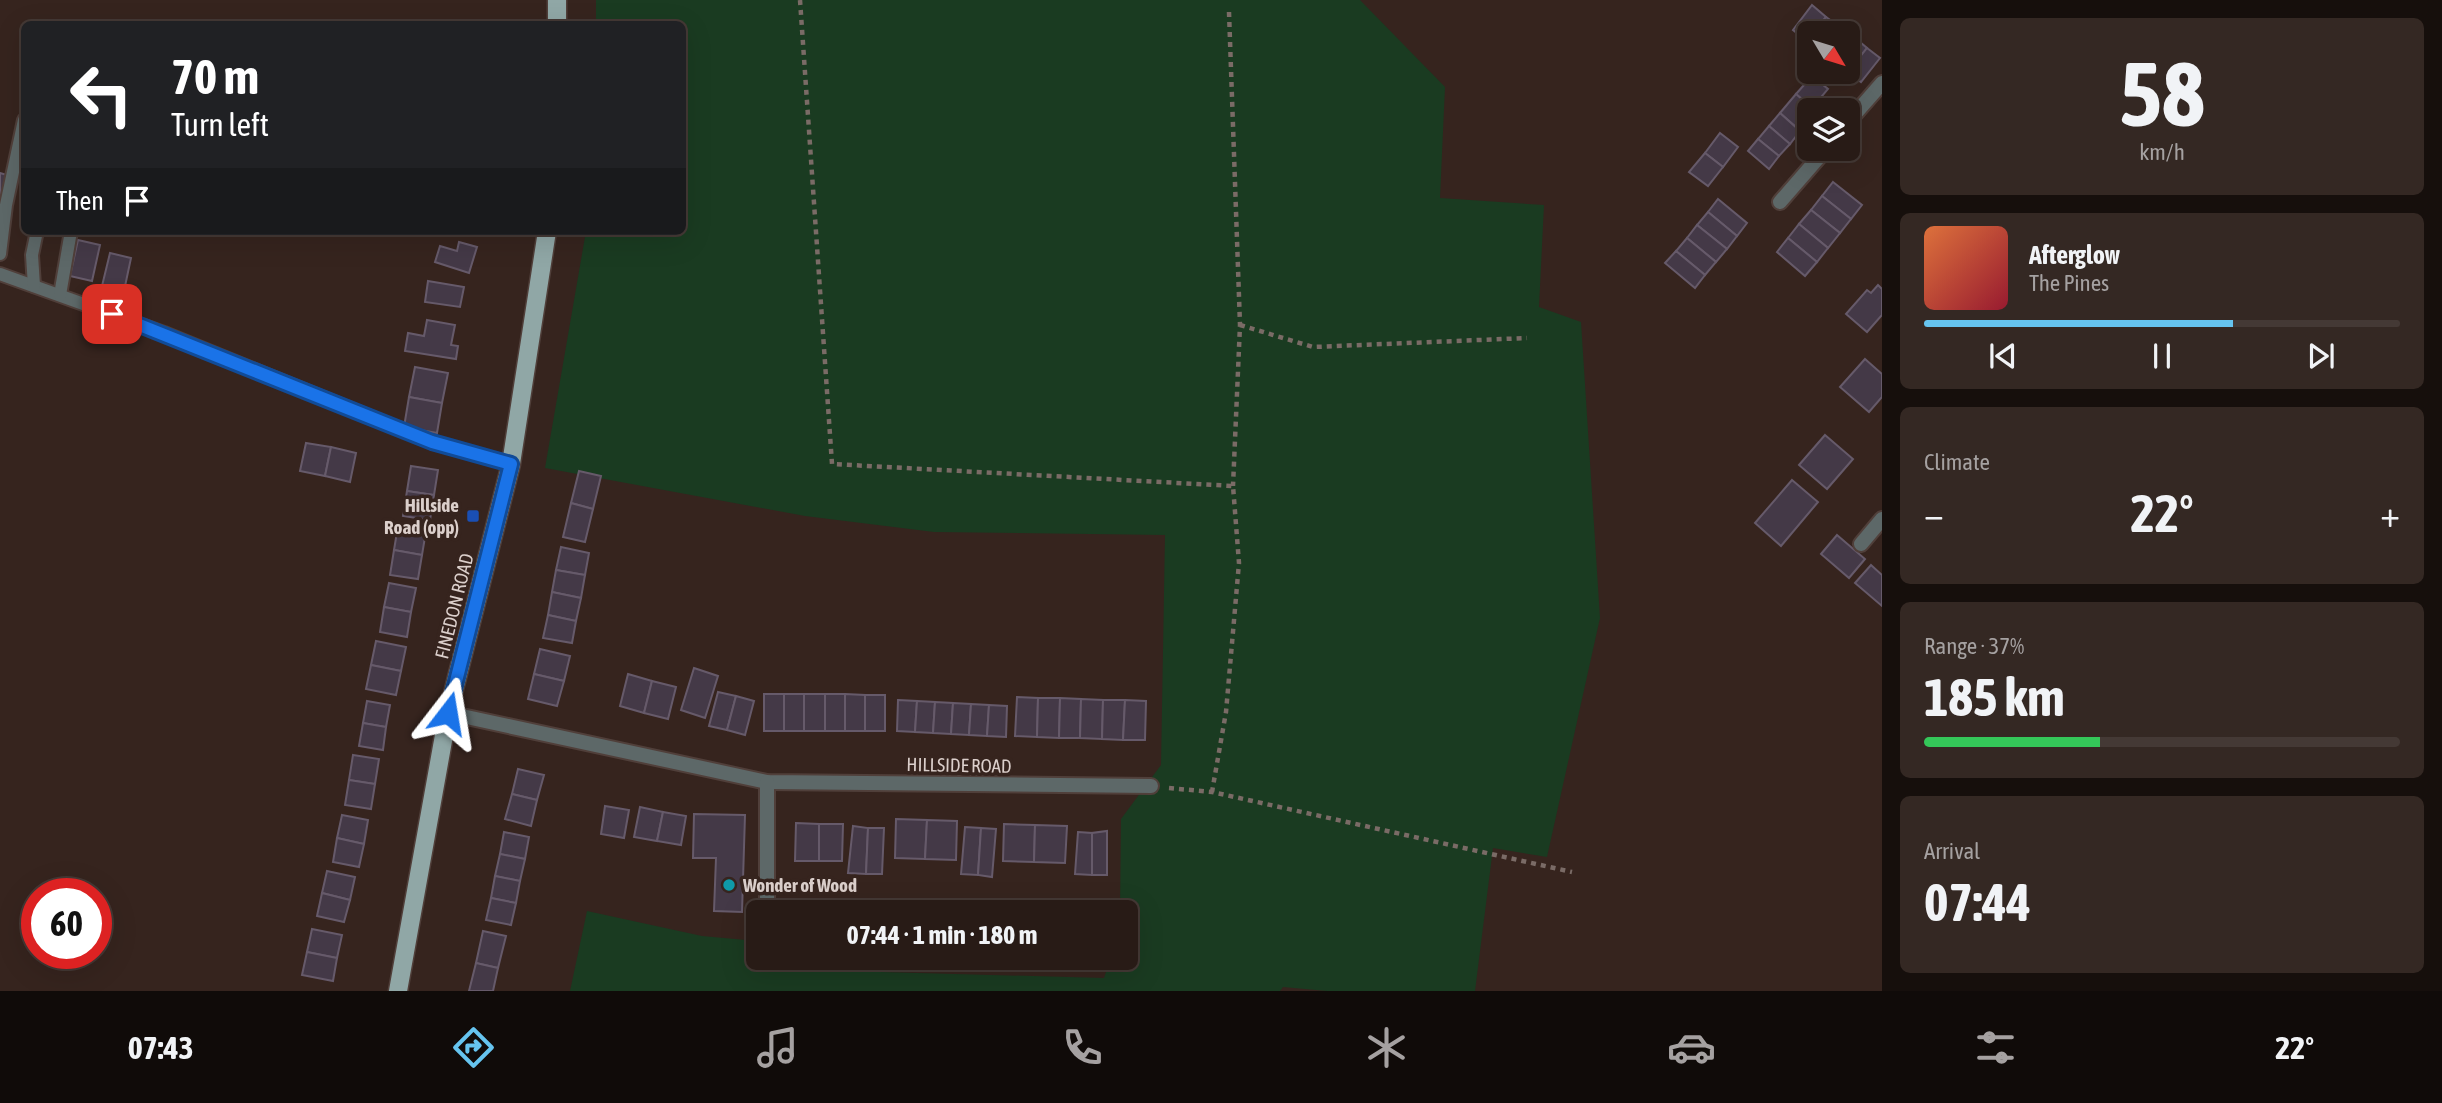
<!DOCTYPE html>
<meta charset="utf-8">
<style>
:root{--surface:#281b16;--page:#342823;--text:#f1f3f6;--muted:#a5a1a1;--line:#443935;--accent:#66c4ef}
body{margin:0;font-family:"Asap Condensed",sans-serif;background:var(--page);color:var(--text);height:100vh;display:flex;flex-direction:column;font-size:26px;white-space:nowrap}
*{box-sizing:border-box;margin:0}
p{font-size:23px;color:var(--muted)}
.icon{flex:none;width:38px;height:38px;fill:none;stroke:currentColor;stroke-width:2;stroke-linecap:round;stroke-linejoin:round}
.map{position:relative;flex:1;overflow:hidden}
.details{display:flex;flex-direction:column;gap:18px;padding:18px;background:#160f0c;width:560px}
.details>*{flex:none}
.banner{position:absolute;left:21px;top:21px;width:665px;height:214px;border-radius:10px;box-shadow:0 7px 28px #0002,0 0 0 2px var(--line);background:#202124;color:#fff;overflow:hidden}
.needle{width:46px;rotate:128deg}
.fabs{position:absolute;left:1797px;top:21px;display:grid;gap:14px}
.fabs a{display:grid;place-items:center;width:63px;height:63px;border-radius:10px;background:var(--surface);box-shadow:0 7px 28px #0002,0 0 0 2px var(--line);font-size:35px}
.speed{position:absolute;left:21px;top:878px;display:flex;gap:14px;font-size:35px;font-weight:700;text-align:center}
.speed>*{display:grid;place-content:center;width:91px;height:91px;border-radius:50%;background:var(--surface);box-shadow:0 7px 28px #0002,0 0 0 2px var(--line);line-height:1}
.speed .limit{border:10px solid #d22;background:#fff;color:#111}
.pin{position:absolute;display:grid;place-items:center;width:60px;height:60px;color:#fff;margin:-30px;border-radius:14px;box-shadow:0 4px 10px #0006}
.me{position:absolute;width:77px;margin:-38px;rotate:14deg;stroke-linejoin:round;filter:drop-shadow(0 0 5px #0008)}
.turn{display:flex;align-items:center;gap:24px;height:147px;padding:0 35px;font-size:32px}
.turn .icon{width:91px;height:91px;stroke-width:2.5}
.turn b{display:block;font-size:49px;line-height:60px}
.then{display:flex;align-items:center;height:66px;padding:0 35px;background:#0003;gap:14px;font-size:26px}
.big{font-size:52px;font-weight:700;line-height:1.1}
.details .card{flex:1;display:flex;flex-direction:column;justify-content:center;gap:10px;min-width:0;padding:0 24px;border-radius:10px;background:var(--page)}
.details .dial{align-items:center;gap:0}
.dial b{font-size:91px;line-height:1}
.song{display:flex;align-items:center;gap:21px}
.cover{width:84px;height:84px;border-radius:10px;background:linear-gradient(135deg,hsl(20 70% 55%),hsl(350 70% 35%))}
.played{height:7px;border-radius:4px;background:linear-gradient(90deg,var(--accent) 65%,var(--line) 65%)}
.keys{display:flex;justify-content:space-around;direction:ltr}
.heat{display:flex;justify-content:space-between;align-items:center;font-size:38px;direction:ltr}
.charge{height:10px;border-radius:5px;background:linear-gradient(90deg,#34c759 37%,var(--line) 0)}
.trip{position:absolute;left:746px;top:900px;width:392px;height:70px;border-radius:10px;background:var(--surface);box-shadow:0 7px 28px #0002,0 0 0 2px var(--line);font-weight:700;line-height:70px;text-align:center}
.menu{display:flex;height:112px;justify-content:space-around;align-items:center;background:#100b09;color:var(--muted)}
.menu .icon{width:49px;height:49px}
.menu .on{color:var(--accent)}
.menu b{font-size:32px;color:var(--text)}
main{display:flex;flex:1;min-height:0}
.map>svg:first-child{display:block}
.green{fill:#1a3b21}
.building{fill:#443947;stroke:#665a6a;stroke-width:2}
.lines{fill:none;stroke-linecap:round;stroke-linejoin:round}
.service-casing{stroke:#503f3a;stroke-width:16}
.minor-casing{stroke:#503f3a;stroke-width:18}
.primary-casing{stroke:#503f3a;stroke-width:21}
.path{stroke:#7a6b66;stroke-width:4.5;stroke-dasharray:5 5;stroke-linecap:butt}
.service{stroke:#5d6868;stroke-width:12}
.minor{stroke:#5d6868;stroke-width:14}
.primary{stroke:#90a7a6;stroke-width:18}
.route-casing{stroke:#114b97;stroke-width:18}
.route{stroke:#1a73e8;stroke-width:12}
.transit-dot{fill:#1a4fb4;stroke:#36241e;stroke-width:2.5}
.culture-dot{fill:#0f9aa8;stroke:#36241e;stroke-width:2.5}
.labels{text-anchor:middle;dominant-baseline:central;stroke-width:7;stroke-linejoin:round;paint-order:stroke}
.poi-label{font-size:19px;font-weight:bold;fill:#dbcfcb;stroke:#36241e;text-anchor:end}
.street-label{font-size:19px;fill:#dbcfcb;stroke:#36241e}
</style>
<main>
<div class="map">
<svg width="1882" height="991" viewBox="0 0 1882 991">
<rect width="100%" height="100%" fill="#36241e"/>
<polygon class="green" points="596,0 1360,0 1445,87 1440,198 1544,205 1539,307 1581,322 1600,618 1547,857 1493,848 1475,991 1327,991 1283,987 1280,991 570,991 587,911 702,936 746,940 758,944 758,957 801,957 845,971 1104,978 1111,957 1125,957 1125,912 1120,912 1121,819 1161,765 1165,535 934,532 805,516 545,468 586,231 682,231 682,24 596,24"/>
<g class="building">
<polygon points="1812,5 1826,17 1813,33 1810,33 1807,41 1793,30"/>
<polygon points="1826,17 1839,26 1833,33 1813,33"/>
<polygon points="1839,26 1854,37 1848,45 1848,33 1833,33"/>
<polygon points="1854,37 1867,48 1848,72 1848,45"/>
<polygon points="1867,48 1880,58 1861,82 1848,72"/>
<polygon points="1812,76 1828,89 1812,108 1796,94"/>
<polygon points="1796,94 1812,108 1796,127 1780,113"/>
<polygon points="1780,113 1800,131 1790,144 1769,126"/>
<polygon points="1769,126 1790,144 1779,156 1758,139"/>
<polygon points="1720,133 1738,147 1723,167 1705,153"/>
<polygon points="1758,139 1779,156 1769,169 1748,151"/>
<polygon points="1705,153 1723,167 1708,186 1689,172"/>
<polygon points="0,173 10,176 0,205"/>
<polygon points="1833,182 1862,205 1851,219 1822,196"/>
<polygon points="1822,196 1851,219 1840,233 1811,210"/>
<polygon points="1718,199 1747,223 1737,236 1708,212"/>
<polygon points="1811,210 1840,233 1828,248 1799,224"/>
<polygon points="1708,212 1737,236 1727,249 1697,225"/>
<polygon points="1799,224 1828,248 1817,262 1788,238"/>
<polygon points="1697,225 1727,249 1716,262 1687,238"/>
<polygon points="1687,238 1716,262 1705,275 1676,251"/>
<polygon points="1788,238 1817,262 1805,276 1777,252"/>
<polygon points="78,240 100,245 92,281 70,276"/>
<polygon points="459,242 477,247 469,273 435,262 440,246 457,251"/>
<polygon points="1676,251 1705,275 1695,288 1665,263"/>
<polygon points="110,253 131,258 124,291 102,286"/>
<polygon points="428,281 464,287 460,307 425,302"/>
<polygon points="1878,285 1882,289 1882,315 1867,332 1846,314 1867,290 1871,293"/>
<polygon points="427,320 455,325 451,345 458,346 456,359 405,351 408,333 424,336"/>
<polygon points="1865,359 1882,374 1882,397 1869,412 1840,387"/>
<polygon points="415,367 448,373 442,403 409,397"/>
<polygon points="409,397 442,403 437,433 404,427"/>
<polygon points="1825,435 1853,459 1827,489 1799,465"/>
<polygon points="306,443 331,447 325,476 300,471"/>
<polygon points="331,447 356,453 350,482 325,476"/>
<polygon points="411,466 438,470 434,495 407,491"/>
<polygon points="579,471 601,476 593,509 571,503"/>
<polygon points="1792,480 1818,502 1781,546 1755,523"/>
<polygon points="407,491 434,495 430,520 403,516"/>
<polygon points="571,503 593,509 585,542 563,537"/>
<polygon points="398,526 426,531 422,555 394,550"/>
<polygon points="1837,535 1865,559 1849,578 1821,554"/>
<polygon points="561,547 589,553 585,575 556,570"/>
<polygon points="394,550 422,555 418,579 390,575"/>
<polygon points="1871,565 1882,575 1882,606 1855,583"/>
<polygon points="556,570 585,575 581,598 552,592"/>
<polygon points="389,583 416,588 411,612 384,607"/>
<polygon points="552,592 581,598 576,621 548,615"/>
<polygon points="384,607 411,612 407,637 380,632"/>
<polygon points="548,615 576,621 572,643 543,638"/>
<polygon points="376,641 406,647 401,671 371,665"/>
<polygon points="540,649 570,656 564,681 534,674"/>
<polygon points="371,665 401,671 396,695 366,689"/>
<polygon points="694,668 718,676 705,718 681,710"/>
<polygon points="534,674 564,681 557,706 528,699"/>
<polygon points="628,674 652,681 644,713 620,706"/>
<polygon points="652,681 676,687 668,719 644,713"/>
<polygon points="718,692 736,696 727,730 709,726"/>
<rect x="764" y="694" width="20" height="37"/>
<rect x="784" y="694" width="20" height="37"/>
<rect x="804" y="694" width="21" height="37"/>
<rect x="825" y="694" width="20" height="37"/>
<polygon points="845,694 865,695 865,731 845,731"/>
<rect x="865" y="695" width="20" height="36"/>
<polygon points="736,696 754,701 745,735 727,730"/>
<polygon points="1017,697 1038,698 1037,737 1015,736"/>
<polygon points="1038,698 1060,698 1059,738 1037,737"/>
<polygon points="1060,698 1081,699 1080,738 1059,738"/>
<polygon points="1081,699 1103,700 1102,739 1080,738"/>
<polygon points="898,700 917,701 915,732 897,731"/>
<polygon points="1103,700 1125,700 1123,740 1102,739"/>
<polygon points="1125,700 1146,701 1145,740 1123,740"/>
<polygon points="367,701 390,705 386,727 363,723"/>
<polygon points="917,701 935,702 933,733 915,732"/>
<polygon points="935,702 953,703 951,734 933,733"/>
<polygon points="953,703 971,704 969,735 951,734"/>
<polygon points="971,704 989,705 987,736 969,735"/>
<polygon points="989,705 1007,706 1006,737 987,736"/>
<polygon points="363,723 386,727 383,750 359,746"/>
<polygon points="353,755 379,759 375,784 349,780"/>
<polygon points="518,769 544,775 537,800 512,794"/>
<polygon points="349,780 375,784 371,809 345,805"/>
<polygon points="512,794 537,800 531,826 505,819"/>
<polygon points="605,806 629,810 624,838 601,834"/>
<polygon points="640,807 663,812 657,841 634,837"/>
<polygon points="663,812 686,816 681,845 657,841"/>
<polygon points="694,814 745,815 742,912 714,911 716,858 693,858"/>
<polygon points="342,815 368,820 364,844 337,838"/>
<polygon points="896,819 927,820 925,859 895,858"/>
<polygon points="927,820 957,821 956,860 925,859"/>
<polygon points="796,823 819,824 819,861 795,861"/>
<polygon points="819,824 843,824 842,861 819,861"/>
<polygon points="1004,824 1035,825 1034,862 1003,861"/>
<polygon points="1035,825 1067,826 1065,863 1034,862"/>
<polygon points="853,826 868,828 866,874 848,873"/>
<polygon points="965,827 981,828 978,875 961,874"/>
<polygon points="868,828 884,828 882,874 866,874"/>
<polygon points="981,828 996,829 992,877 978,875"/>
<polygon points="1107,831 1107,875 1092,875 1092,833"/>
<polygon points="504,832 529,837 525,859 500,854"/>
<polygon points="1078,832 1092,833 1092,875 1075,874"/>
<polygon points="337,838 364,844 359,867 333,862"/>
<polygon points="500,854 525,859 520,881 495,876"/>
<polygon points="327,871 355,877 350,900 322,893"/>
<polygon points="495,876 520,881 516,903 491,898"/>
<polygon points="322,893 350,900 344,922 317,916"/>
<polygon points="491,898 516,903 511,925 486,920"/>
<polygon points="312,929 342,935 337,958 307,952"/>
<polygon points="483,931 506,936 498,968 476,963"/>
<polygon points="307,952 337,958 333,981 302,975"/>
<polygon points="476,963 498,968 493,991 469,991"/>
</g>
<g class="lines">
<defs>
<g id="service">
<polyline points="0,254 6,205 24,120"/>
<polyline points="0,274 164,333 432,442 511,464"/>
<polyline points="34,286 32,255 37,231"/>
<polyline points="60,295 71,231"/>
</g>
<g id="minor">
<polyline points="1848,122 1882,83"/>
<polyline points="1780,202 1826,149"/>
<polyline points="1861,544 1882,519"/>
<polyline points="448,713 767,782 1151,786"/>
<polyline points="767,782 767,912"/>
</g>
<g id="primary">
<polyline points="557,24 557,0"/>
<polyline points="398,991 448,713 511,464 547,231"/>
</g>
</defs>
<use href="#service" class="service-casing"/>
<use href="#minor" class="minor-casing"/>
<use href="#primary" class="primary-casing"/>
<g class="path">
<polyline points="800,0 832,464 1233,486 1239,563 1226,712 1212,792"/>
<polyline points="1229,12 1240,325 1233,486"/>
<polyline points="1240,325 1313,347 1527,338"/>
<polyline points="1169,788 1212,792 1572,872"/>
</g>
<use href="#service" class="service"/>
<use href="#minor" class="minor"/>
<use href="#primary" class="primary"/>
</g>
<g class="lines">
<defs>
<polyline id="route" points="112,314 432,442 511,464 448,713"/>
</defs>
<use href="#route" class="route-casing"/>
<use href="#route" class="route"/>
</g>
<rect class="transit-dot" x="466" y="509" width="14" height="14" rx="3.5"/>
<circle class="culture-dot" cx="729" cy="885" r="7"/>
<g class="labels">
<g class="poi-label">
<text x="459" y="505">Hillside<tspan x="459" dy="22">Road (opp)</tspan></text>
<text x="743" y="885" text-anchor="start">Wonder of Wood</text>
</g>
<g class="street-label">
<text transform="translate(454 606) rotate(-76)">FINEDON ROAD</text>
<text transform="translate(959 765) rotate(1)">HILLSIDE ROAD</text>
</g>
</g>
</svg>
<div class="fabs">
<a><svg class="needle" viewBox="-14 -14 28 28"><path d="M0-13l5 13h-10z" fill="#e53935"/><path d="M0 13l5-13h-10z" fill="#a5a1a1"/></svg></a>
<a><svg class="icon" aria-label="layers" viewBox="0 0 24 24"><path d="M12 4l9 5-9 5-9-5zM3 14l9 5 9-5"/></svg></a>
</div>
<div class="speed"><div class="limit">60</div></div>
<div class="pin" style="left:112px;top:314px;background:#d93025"><svg class="icon" aria-label="arrive" viewBox="0 0 24 24"><path d="M6 21V4h12l-3 4 3 4H6"/></svg></div>
<svg class="me" style="left:448px;top:713px" viewBox="-20 -20 40 40"><path d="M0-17L14 15 0 8-14 15z" fill="#1a73e8" stroke="#fff" stroke-width="4"/></svg>
<div class="trip">07:44 · 1 min · 180 m</div>
<div class="banner">
<div class="turn"><svg class="icon" aria-label="left" viewBox="0 0 24 24"><path d="M17 20v-9H6M10 6l-5 5 5 5"/></svg><div><b>70 m</b>Turn left</div></div>
<div class="then">Then<svg class="icon" aria-label="arrive" viewBox="0 0 24 24"><path d="M6 21V4h12l-3 4 3 4H6"/></svg></div>
</div>
</div>
<section class="details">
<div class="card dial"><b>58</b><p>km/h</p></div>
<div class="card">
<div class="song"><i class="cover"></i><div><b>Afterglow</b><p>The Pines</p></div></div>
<div class="played"></div>
<div class="keys"><svg class="icon" aria-label="previous" viewBox="0 0 24 24"><path d="M18 5L8 12l10 7zM5 5v14"/></svg><svg class="icon" aria-label="pause" viewBox="0 0 24 24"><path d="M8 5v14M16 5v14"/></svg><svg class="icon" aria-label="next" viewBox="0 0 24 24"><path d="M6 5l10 7-10 7zM19 5v14"/></svg></div>
</div>
<div class="card"><p>Climate</p>
<div class="heat"><a>−</a><b class="big">22°</b><a>+</a></div>
</div>
<div class="card"><p>Range · 37%</p><b class="big">185 km</b><div class="charge"></div></div>
<div class="card"><p>Arrival</p><b class="big">07:44</b></div>
</section>
</main>
<nav class="menu">
<b>07:43</b>
<svg class="icon on" aria-label="directions" viewBox="0 0 24 24"><path d="M12 3l9 9-9 9-9-9zM9 14v-3h6M13 9l2 2-2 2"/></svg>
<svg class="icon" aria-label="music" viewBox="0 0 24 24"><path d="M9 18V5l10-2v13"/><circle cx="6" cy="18" r="3"/><circle cx="16" cy="16" r="3"/></svg>
<svg class="icon" aria-label="phone" viewBox="0 0 24 24"><path d="M5 4h4l2 5-3 2q2 4 5 5l2-3 5 2v4C11 20 4 13 5 4z"/></svg>
<svg class="icon" aria-label="climate" viewBox="0 0 24 24"><path d="M12 3v18M4 7l16 10M4 17L20 7"/></svg>
<svg class="icon" aria-label="car" viewBox="0 0 24 24"><path d="M5 17H2v-5l4-1 3-4h7l3 4 3 1v5h-3M9 17h6M6 11h13"/><circle cx="7" cy="17" r="2"/><circle cx="17" cy="17" r="2"/></svg>
<svg class="icon" aria-label="filters" viewBox="0 0 24 24"><path d="M4 7h16M4 17h16"/><circle cx="9" cy="7" r="2"/><circle cx="15" cy="17" r="2"/></svg>
<b>22°</b>
</nav>
